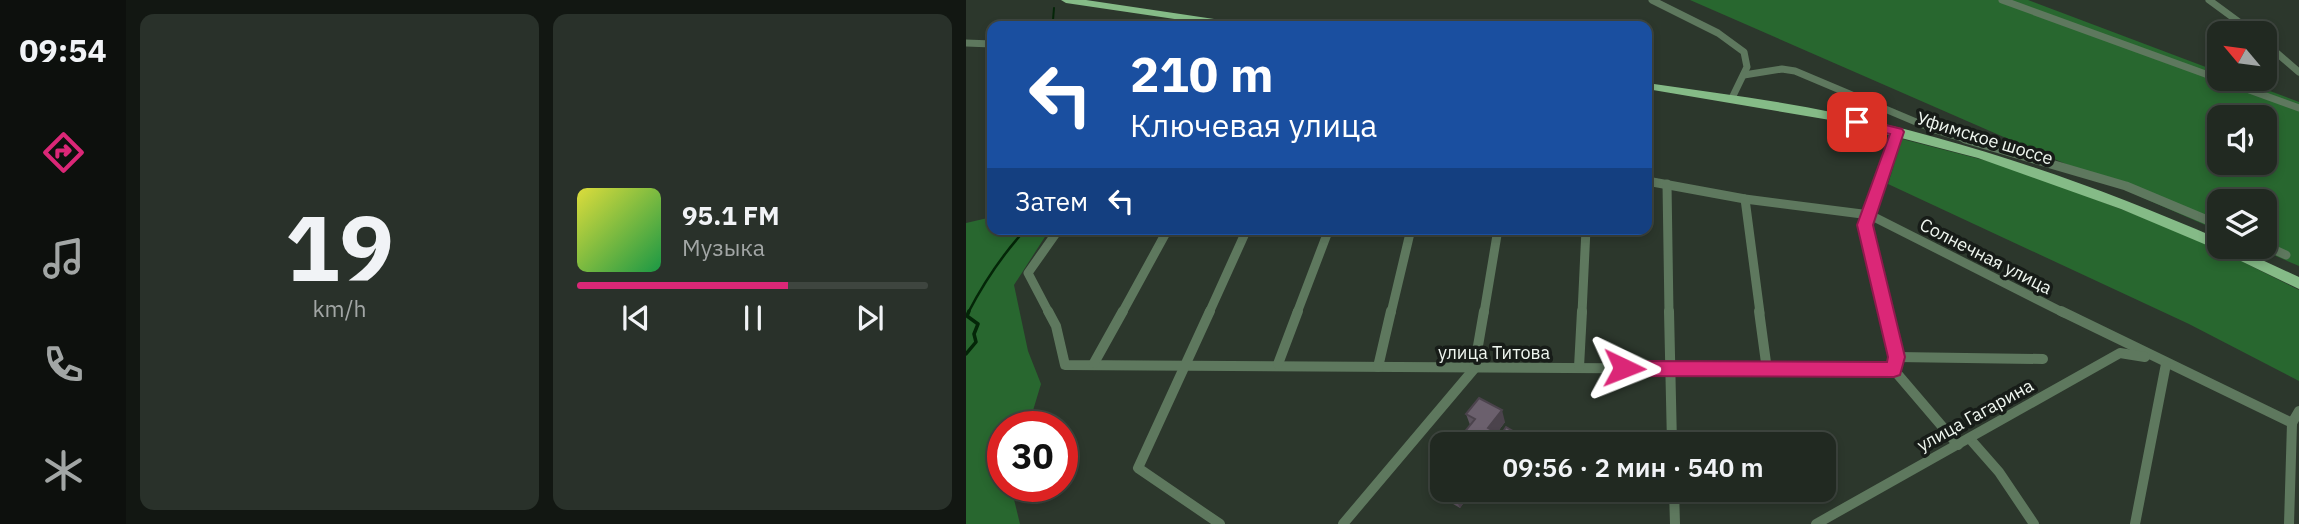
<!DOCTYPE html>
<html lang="ru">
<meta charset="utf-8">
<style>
:root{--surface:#212921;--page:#29312a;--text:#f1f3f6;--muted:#a2a6a5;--line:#3e453f;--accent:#db2777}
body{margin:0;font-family:"IBM Plex Sans",sans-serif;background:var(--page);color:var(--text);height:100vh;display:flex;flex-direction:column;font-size:26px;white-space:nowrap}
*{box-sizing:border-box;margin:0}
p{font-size:23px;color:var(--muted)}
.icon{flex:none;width:38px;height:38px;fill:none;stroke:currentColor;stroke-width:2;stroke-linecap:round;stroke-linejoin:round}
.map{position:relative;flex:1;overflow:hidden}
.panel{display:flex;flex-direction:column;gap:14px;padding:14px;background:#121712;width:840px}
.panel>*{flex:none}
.banner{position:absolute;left:21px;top:21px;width:665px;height:214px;border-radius:14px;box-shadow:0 4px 10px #0003,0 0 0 2px var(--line);background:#1a4fa0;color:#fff;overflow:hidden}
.needle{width:46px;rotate:299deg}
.controls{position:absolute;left:1241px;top:21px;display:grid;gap:14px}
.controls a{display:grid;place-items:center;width:70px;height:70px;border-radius:14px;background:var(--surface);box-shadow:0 4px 10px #0003,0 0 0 2px var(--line);font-size:35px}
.speed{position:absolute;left:21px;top:411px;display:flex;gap:14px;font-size:35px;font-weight:700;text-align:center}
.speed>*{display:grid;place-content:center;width:91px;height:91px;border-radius:50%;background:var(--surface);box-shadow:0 4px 10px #0003,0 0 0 2px var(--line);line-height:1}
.speed .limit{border:10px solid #d22;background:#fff;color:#111}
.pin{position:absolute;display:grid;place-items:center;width:60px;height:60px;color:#fff;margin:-30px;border-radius:14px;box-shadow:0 4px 10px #0006}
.me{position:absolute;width:77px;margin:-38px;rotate:92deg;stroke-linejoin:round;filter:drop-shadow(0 0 5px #0008)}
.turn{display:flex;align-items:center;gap:24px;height:147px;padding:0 28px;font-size:32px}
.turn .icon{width:91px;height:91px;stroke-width:2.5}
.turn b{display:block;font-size:49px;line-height:60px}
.then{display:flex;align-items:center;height:66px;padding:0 28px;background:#0003;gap:14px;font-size:26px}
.panel .tile{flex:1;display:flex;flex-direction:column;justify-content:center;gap:10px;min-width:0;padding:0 24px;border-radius:14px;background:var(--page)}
.panel .dial{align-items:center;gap:0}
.dial b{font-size:91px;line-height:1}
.song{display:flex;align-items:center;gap:21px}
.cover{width:84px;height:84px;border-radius:10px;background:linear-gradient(135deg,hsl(60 70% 55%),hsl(140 70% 35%))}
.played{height:7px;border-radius:4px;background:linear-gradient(90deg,var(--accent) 60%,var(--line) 60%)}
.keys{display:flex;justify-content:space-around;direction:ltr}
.panel .tiles{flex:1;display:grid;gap:14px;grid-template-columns:repeat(2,1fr)}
.trip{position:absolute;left:464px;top:432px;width:406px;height:70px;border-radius:14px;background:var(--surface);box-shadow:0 4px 10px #0003,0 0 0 2px var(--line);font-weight:600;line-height:70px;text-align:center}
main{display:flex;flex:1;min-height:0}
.tab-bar{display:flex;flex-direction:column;width:126px;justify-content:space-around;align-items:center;background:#0d100d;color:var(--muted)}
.tab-bar .icon{width:49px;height:49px}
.tab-bar .selected{color:var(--accent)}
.tab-bar b{font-size:32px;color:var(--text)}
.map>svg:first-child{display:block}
.green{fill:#28672f;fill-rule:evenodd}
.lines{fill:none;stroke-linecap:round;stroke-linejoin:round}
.stream-far2{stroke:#042608;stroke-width:2}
.stream-far1{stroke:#042608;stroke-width:2.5}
.stream{stroke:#042608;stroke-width:3.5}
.minor-far2{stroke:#5e785e;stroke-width:7}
.minor-far1{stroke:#5e785e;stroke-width:9}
.minor{stroke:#5e785e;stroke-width:10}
.primary{fill:#85bb87;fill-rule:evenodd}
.wall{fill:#5c535e}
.shaded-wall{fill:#4b434c}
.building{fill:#6b606d;stroke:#4b434c;stroke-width:2}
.route{fill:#db2777;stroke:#8e194d;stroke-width:2}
.labels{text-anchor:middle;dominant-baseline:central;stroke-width:7;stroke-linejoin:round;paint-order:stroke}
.street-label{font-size:18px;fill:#f0f7f0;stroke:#171c18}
</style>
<main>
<nav class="tab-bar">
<b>09:54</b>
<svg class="icon selected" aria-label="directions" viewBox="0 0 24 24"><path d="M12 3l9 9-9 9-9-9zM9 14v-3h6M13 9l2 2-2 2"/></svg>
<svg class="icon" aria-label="music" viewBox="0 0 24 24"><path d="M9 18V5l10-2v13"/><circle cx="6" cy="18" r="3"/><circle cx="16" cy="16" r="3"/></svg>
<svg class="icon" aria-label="phone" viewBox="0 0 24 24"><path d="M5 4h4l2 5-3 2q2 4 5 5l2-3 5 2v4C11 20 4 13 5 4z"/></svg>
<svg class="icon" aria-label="climate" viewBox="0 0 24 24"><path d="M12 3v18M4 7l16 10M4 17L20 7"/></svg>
</nav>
<section class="panel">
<div class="tiles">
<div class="tile dial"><b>19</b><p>km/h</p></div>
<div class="tile">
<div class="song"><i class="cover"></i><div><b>95.1 FM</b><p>Музыка</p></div></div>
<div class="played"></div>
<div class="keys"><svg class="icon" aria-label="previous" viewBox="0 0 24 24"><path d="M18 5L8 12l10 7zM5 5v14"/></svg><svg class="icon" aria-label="pause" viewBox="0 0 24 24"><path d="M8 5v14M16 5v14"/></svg><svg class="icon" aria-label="next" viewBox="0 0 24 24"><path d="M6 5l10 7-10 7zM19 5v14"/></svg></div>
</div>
</div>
</section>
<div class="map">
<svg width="1333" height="524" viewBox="0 0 1333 524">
<rect width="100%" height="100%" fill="#2c372c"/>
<g class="green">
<path d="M724,0H1062L1253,72V79H1272L1333,102V266L1289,247H1298V201H1253V231ZM1253,117H1298V163H1253Z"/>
<polygon points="936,139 1041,166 1221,234 1333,290 1333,381 1223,324 922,184"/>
<polygon points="26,217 26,229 84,229 48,285 62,351 75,384 62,427 37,427 37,486 45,487 54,524 0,524 0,223"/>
</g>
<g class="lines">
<polyline class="stream-far2" points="88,8 87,20 91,26"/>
<path class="stream-far1" d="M2,313C18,282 36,255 60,229"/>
<polyline class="stream" points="0,354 10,342 8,334 12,324 1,316 3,311"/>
<g class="minor-far2">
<polyline points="686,0 752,33 778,52 781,67 766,98"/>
<polyline points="1036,0 1333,108"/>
<polyline points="1243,0 1288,33"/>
<polyline points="1298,42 1333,72"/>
<polyline points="0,43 26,44"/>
<polyline points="778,75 816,69 829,71 969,130 1005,141"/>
<polyline points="929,141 932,132"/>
</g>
<g class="minor-far1">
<polyline points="999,139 1160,186 1253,225"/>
<polyline points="681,181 779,199 904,215 1098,313"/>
<polyline points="701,184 703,313"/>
<polyline points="779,199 794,313"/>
<polyline points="1298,245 1320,255"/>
<polyline points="83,313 62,273 93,229"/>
<polyline points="156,313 202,229"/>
<polyline points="243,313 281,229"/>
<polyline points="331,313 363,229"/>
<polyline points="425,313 445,229"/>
<polyline points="518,313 532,229"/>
<polyline points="616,313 620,229"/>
<polyline points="920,313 899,225 930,139"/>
</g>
<g class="minor">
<polyline points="82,311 90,326 99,365 928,370"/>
<polyline points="244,311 172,468 254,524"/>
<polyline points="703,311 706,444"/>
<polyline points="793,311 801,370"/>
<polyline points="920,311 931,357 928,370 992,445"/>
<polyline points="1095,311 1326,423"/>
<polyline points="931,357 1077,359"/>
<polyline points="128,363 157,311"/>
<polyline points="312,364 332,311"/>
<polyline points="412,367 425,311"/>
<polyline points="613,367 616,311"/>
<polyline points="1326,423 1333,411"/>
<polyline points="1004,439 1033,472 1068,524"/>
<polyline points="708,490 709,524"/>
<polyline points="377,524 508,369 518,311"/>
<polyline points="850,524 1154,353 1179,357"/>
<polyline points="1169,524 1200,364"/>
<polyline points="1323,524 1326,423"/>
</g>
<g class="primary">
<polygon points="95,0 120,0 275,23 280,26 256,26 100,3"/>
<path d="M681,83C744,92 807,100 870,113C1002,141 1129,185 1253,239V247H1268L1333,277V289L1250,249L1155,209L1012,158L870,121L681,89Z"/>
</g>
</g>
<g class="wall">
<polygon points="500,414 539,422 531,433 535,435 504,425"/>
<polygon points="478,490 507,490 494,508 482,501"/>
</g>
<g class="shaded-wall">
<polygon points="536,410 539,422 526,439 522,428"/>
<polygon points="495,490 507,490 494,508 489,498"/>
</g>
<g class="building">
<polygon points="513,398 536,410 522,428 535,435 540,427 569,444 489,444 509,419 500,414"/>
<polygon points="478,490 495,490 489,498"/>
</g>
<polygon class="route" points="891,118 936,129 938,132 907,225 939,357 934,375 928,377 658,376 652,374 649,368 652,363 658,361 921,362 922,357 891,225 924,134 886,125 884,122"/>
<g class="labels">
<g class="street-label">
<text transform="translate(1019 138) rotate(17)">Уфимское шоссе</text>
<text transform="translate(1020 256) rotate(27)">Солнечная улица</text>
<text x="528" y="352">улица Титова</text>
<text transform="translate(1009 415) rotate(-29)">улица Гагарина</text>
</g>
</g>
</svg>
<div class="controls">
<a><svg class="needle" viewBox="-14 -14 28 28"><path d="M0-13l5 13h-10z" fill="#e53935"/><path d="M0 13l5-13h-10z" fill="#a2a6a5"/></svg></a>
<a><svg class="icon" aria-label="sound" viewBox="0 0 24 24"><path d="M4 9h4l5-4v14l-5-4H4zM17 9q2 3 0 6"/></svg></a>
<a><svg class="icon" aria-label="layers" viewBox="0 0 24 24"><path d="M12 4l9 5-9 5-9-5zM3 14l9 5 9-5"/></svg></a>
</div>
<div class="speed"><div class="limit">30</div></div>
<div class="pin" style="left:891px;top:122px;background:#d93025"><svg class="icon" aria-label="arrive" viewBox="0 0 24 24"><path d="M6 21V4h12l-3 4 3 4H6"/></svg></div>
<svg class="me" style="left:658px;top:368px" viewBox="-20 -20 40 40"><path d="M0-17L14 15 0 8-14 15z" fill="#db2777" stroke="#fff" stroke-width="4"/></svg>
<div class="trip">09:56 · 2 мин · 540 m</div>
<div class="banner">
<div class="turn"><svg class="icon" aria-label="left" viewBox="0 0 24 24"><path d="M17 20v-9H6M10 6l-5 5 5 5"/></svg><div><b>210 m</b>Ключевая улица</div></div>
<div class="then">Затем<svg class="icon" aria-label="left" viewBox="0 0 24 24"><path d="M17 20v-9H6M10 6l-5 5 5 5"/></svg></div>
</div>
</div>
</main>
